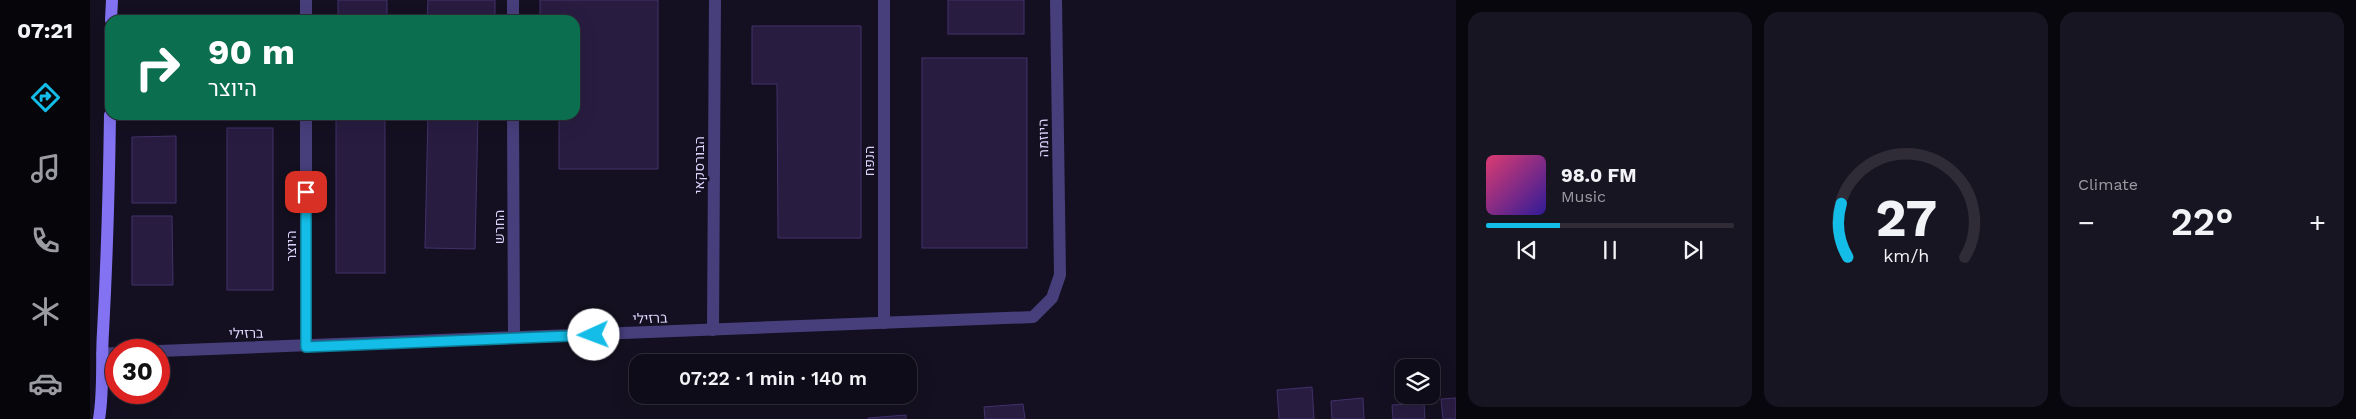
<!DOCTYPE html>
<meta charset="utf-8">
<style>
:root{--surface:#0f0c19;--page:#181522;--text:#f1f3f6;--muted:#9b9ba2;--line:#2f2c38;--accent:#14bde7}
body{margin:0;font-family:"Work Sans",Heebo,sans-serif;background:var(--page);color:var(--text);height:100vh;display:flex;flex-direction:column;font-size:19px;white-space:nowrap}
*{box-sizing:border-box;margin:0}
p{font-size:16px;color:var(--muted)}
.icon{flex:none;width:28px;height:28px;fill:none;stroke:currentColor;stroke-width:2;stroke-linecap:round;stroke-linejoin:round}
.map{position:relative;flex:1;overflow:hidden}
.sheet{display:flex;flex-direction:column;gap:12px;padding:12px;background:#08070e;width:900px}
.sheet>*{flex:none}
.top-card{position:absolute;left:15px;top:15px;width:475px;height:105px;border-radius:15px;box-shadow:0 5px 20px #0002,0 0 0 1px var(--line);background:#0b6e4f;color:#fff;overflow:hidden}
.fabs{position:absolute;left:1305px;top:359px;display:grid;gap:10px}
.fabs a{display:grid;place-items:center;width:45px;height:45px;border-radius:10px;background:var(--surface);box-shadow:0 5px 20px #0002,0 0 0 1px var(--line);font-size:25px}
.speed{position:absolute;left:15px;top:339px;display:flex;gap:10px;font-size:25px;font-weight:700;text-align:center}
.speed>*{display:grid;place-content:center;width:65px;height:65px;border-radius:50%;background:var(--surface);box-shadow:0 5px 20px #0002,0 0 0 1px var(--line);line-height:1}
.speed .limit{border:8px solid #d22;background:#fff;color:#111}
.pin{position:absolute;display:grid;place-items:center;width:42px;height:42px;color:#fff;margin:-21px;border-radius:10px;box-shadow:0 2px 8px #0006}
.me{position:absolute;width:55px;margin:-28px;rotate:268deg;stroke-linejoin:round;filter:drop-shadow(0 0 4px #0008)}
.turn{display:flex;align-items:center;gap:18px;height:105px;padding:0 20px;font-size:22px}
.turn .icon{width:65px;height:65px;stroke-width:2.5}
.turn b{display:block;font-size:35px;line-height:42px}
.big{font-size:38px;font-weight:600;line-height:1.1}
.sheet .card{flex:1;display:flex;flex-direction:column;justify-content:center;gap:8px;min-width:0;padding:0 18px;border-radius:15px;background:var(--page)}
.sheet .dial{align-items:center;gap:0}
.dial svg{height:130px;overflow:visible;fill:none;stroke:var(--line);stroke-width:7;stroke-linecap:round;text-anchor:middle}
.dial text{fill:var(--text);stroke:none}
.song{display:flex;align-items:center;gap:15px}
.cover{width:60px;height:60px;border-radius:8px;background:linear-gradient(135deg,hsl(340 70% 55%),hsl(250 70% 35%))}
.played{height:5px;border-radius:2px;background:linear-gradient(90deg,var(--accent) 30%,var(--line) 30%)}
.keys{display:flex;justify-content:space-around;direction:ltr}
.heat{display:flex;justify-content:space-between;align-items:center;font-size:28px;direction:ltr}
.sheet .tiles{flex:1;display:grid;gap:12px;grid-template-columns:repeat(3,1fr)}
.trip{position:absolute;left:539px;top:354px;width:288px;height:50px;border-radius:15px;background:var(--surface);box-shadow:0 5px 20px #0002,0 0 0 1px var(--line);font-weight:600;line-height:50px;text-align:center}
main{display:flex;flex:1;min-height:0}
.menu{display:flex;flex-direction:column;width:90px;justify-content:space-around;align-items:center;background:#06050a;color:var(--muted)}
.menu .icon{width:35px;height:35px}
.menu .selected{color:var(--accent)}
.menu b{font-size:22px;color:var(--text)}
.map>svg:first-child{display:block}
.building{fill:#281d41;stroke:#42316b}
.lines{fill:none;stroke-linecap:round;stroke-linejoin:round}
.minor{stroke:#473f7c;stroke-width:12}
.secondary{stroke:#8373f3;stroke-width:12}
.route-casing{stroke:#0d7b96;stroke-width:12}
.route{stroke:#14bde7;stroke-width:9}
.labels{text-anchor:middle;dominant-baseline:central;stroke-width:5;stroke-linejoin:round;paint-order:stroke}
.street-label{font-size:14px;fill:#dcd4fb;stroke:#141021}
</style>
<main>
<nav class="menu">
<b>07:21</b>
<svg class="icon selected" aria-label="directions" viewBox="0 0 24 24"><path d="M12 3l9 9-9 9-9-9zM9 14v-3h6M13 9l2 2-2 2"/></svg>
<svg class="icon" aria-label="music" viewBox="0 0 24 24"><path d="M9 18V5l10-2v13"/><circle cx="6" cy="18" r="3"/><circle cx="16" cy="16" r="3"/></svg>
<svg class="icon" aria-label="phone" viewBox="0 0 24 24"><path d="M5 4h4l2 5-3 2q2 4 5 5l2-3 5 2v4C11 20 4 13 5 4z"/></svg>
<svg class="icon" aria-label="climate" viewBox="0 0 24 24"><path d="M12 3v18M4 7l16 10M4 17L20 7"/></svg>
<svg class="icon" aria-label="car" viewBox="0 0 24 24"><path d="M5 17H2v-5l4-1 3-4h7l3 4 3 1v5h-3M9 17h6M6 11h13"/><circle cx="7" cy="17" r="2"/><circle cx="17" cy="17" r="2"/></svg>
</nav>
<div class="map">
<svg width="1366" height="419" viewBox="0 0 1366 419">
<rect width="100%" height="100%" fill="#141021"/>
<g class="building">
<rect x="248" y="0" width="49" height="20"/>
<polygon points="338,0 405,0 405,20 337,20"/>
<polygon points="450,0 568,0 568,169 469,169 469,115 485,115 485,20 450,20"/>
<rect x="858" y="0" width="76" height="34"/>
<polygon points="662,26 771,26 771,238 688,238 687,84 662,84"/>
<rect x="832" y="58" width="105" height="190"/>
<rect x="246" y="115" width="49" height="158"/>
<polygon points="338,115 388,115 385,249 335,248"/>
<rect x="137" y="128" width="46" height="162"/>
<polygon points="86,136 86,203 42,203 42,137"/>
<polygon points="42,216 82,216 83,285 42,285"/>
<polygon points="1222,387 1224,419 1189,419 1187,390"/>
<polygon points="1273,398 1274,419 1242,419 1241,401"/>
<polygon points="1366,398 1366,419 1353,419 1351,399"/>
<polygon points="1334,403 1335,419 1303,419 1302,405"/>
<polygon points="933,404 935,419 895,419 894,407"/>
<polygon points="816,415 816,419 778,419 778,418"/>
</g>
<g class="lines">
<g class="minor">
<polyline points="423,0 423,20"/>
<polyline points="794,0 794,323"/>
<polyline points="216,20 216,0"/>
<polyline points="423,115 424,338"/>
<polyline points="623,330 625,0"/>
<polyline points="216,347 216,115"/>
<polyline points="69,351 943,317 962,298 970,275 966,0"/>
<polyline points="12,354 26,353"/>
</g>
<g class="secondary">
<polyline points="21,20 22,0"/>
<path d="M9,419C14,390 11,361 13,332C17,259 19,187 20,115"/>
</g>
</g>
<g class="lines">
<defs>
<polyline id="route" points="216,192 216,347 504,335"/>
</defs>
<use href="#route" class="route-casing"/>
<use href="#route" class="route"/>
</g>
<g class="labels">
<g class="street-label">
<text transform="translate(953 138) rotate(-91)">היוזמה</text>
<text transform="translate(779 161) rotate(-90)">הנפח</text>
<text transform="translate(609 165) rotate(-90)">הבורסקאי</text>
<text transform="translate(409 227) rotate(-90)">החרש</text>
<text transform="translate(201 246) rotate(-90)">היוצר</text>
<text transform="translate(560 318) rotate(-2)">ברזילי</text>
<text transform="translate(156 333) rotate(-1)">ברזילי</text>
</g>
</g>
</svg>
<div class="fabs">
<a><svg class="icon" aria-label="layers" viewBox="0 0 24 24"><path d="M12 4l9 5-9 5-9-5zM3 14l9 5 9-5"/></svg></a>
</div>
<div class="speed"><div class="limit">30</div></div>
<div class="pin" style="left:216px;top:192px;background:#d93025"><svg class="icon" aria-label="arrive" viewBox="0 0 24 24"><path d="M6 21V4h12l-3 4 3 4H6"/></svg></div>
<svg class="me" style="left:504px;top:335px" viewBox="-20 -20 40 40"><circle r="19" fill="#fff"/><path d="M0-13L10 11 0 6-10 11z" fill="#14bde7"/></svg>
<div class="trip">07:22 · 1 min · 140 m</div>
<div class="top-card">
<div class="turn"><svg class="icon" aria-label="right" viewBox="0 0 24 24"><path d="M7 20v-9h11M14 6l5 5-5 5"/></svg><div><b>90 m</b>היוצר</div></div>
</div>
</div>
<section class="sheet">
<div class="tiles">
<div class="card">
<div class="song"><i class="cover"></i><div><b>98.0 FM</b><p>Music</p></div></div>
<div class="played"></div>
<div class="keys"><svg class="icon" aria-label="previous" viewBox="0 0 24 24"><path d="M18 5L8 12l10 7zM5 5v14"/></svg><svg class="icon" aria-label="pause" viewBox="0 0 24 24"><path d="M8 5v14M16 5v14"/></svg><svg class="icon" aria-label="next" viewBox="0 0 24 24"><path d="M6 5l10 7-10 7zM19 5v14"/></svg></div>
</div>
<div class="card dial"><svg viewBox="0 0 100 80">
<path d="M14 69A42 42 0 1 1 86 69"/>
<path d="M14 69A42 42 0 0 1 10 36" stroke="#14bde7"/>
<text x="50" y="56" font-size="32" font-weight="700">27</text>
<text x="50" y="72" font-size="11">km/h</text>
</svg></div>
<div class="card"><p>Climate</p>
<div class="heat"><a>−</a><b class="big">22°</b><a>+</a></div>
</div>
</div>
</section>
</main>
